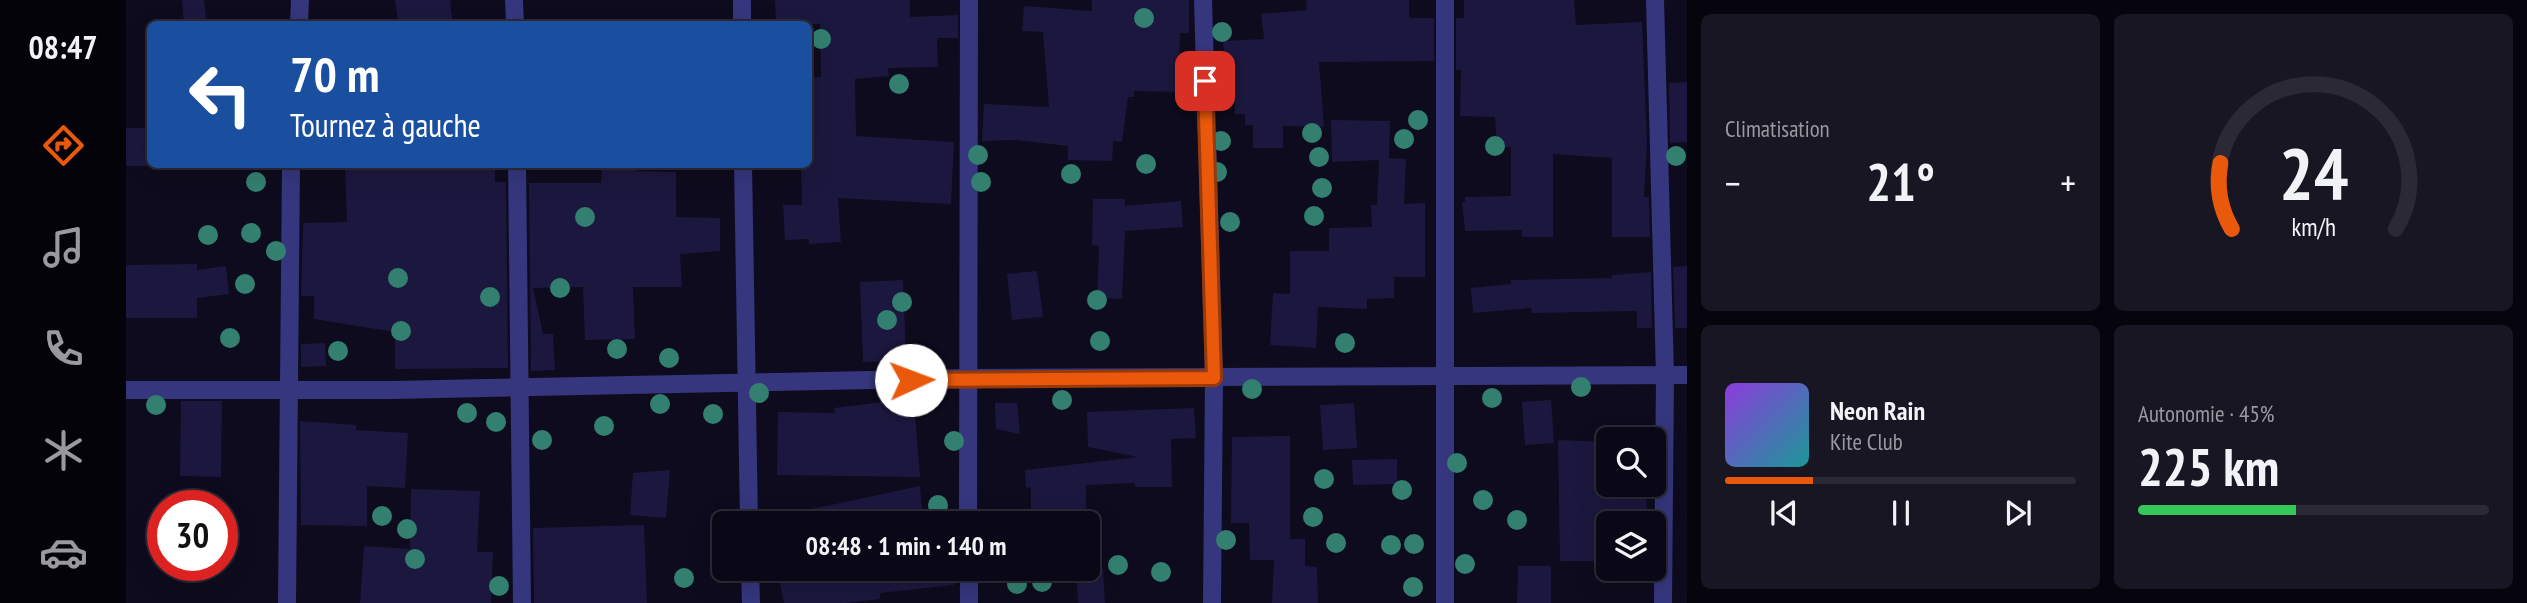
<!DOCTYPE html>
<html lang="fr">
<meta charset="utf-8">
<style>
:root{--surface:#0a0816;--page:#181623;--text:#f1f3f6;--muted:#999aa1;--line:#2a2935;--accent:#ea580c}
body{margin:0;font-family:"PT Sans Narrow",sans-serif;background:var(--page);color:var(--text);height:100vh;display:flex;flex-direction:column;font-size:26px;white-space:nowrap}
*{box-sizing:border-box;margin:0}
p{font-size:23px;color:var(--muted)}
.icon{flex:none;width:38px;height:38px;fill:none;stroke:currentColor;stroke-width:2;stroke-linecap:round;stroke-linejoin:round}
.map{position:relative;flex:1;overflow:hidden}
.details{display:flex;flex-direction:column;gap:14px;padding:14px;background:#06040c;width:840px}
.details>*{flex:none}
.banner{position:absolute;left:21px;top:21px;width:665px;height:147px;border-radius:10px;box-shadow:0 7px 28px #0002,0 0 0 2px var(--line);background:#1a4fa0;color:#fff;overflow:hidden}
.tools{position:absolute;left:1470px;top:427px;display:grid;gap:14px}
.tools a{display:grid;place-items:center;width:70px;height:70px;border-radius:10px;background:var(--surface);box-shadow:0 7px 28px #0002,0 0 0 2px var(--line);font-size:35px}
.speed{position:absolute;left:21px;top:490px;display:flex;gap:14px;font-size:35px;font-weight:700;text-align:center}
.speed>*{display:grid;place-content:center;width:91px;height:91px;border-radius:50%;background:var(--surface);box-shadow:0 7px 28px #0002,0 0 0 2px var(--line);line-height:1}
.speed .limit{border:10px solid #d22;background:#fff;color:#111}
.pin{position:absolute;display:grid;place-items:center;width:60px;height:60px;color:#fff;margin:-30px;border-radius:14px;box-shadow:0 4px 10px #0006}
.me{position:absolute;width:77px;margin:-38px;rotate:88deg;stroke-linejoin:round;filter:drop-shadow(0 0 5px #0008)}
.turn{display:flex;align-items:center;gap:24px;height:147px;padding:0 28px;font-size:32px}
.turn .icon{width:91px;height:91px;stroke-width:2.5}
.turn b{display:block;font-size:49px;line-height:60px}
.big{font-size:52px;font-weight:700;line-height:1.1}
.details .card{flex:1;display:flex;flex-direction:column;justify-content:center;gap:10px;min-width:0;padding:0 24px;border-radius:10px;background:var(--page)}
.details .dial{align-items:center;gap:0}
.dial svg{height:182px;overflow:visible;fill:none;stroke:var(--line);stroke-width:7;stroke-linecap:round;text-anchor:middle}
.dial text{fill:var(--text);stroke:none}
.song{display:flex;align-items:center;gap:21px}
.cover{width:84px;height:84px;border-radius:10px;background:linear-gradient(135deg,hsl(270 70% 55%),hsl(180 70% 35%))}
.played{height:7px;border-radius:4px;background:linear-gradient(90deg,var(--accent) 25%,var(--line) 25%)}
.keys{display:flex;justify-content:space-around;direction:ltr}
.heat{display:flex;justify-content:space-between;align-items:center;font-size:38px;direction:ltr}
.charge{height:10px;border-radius:5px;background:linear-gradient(90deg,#34c759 45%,var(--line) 0)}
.details .tiles{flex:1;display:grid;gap:14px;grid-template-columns:repeat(2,1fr)}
.trip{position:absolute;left:586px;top:511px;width:388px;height:70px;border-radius:10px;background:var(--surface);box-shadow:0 7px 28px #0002,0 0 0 2px var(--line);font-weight:700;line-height:70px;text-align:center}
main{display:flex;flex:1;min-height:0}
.tab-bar{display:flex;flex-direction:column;width:126px;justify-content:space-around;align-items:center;background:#040309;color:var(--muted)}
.tab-bar .icon{width:49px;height:49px}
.tab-bar .on{color:var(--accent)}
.tab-bar b{font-size:32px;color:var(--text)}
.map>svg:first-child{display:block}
.building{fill:#1c173e}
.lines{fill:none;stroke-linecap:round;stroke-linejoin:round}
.minor{stroke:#35367d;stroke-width:18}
.tree{fill:#338070}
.route-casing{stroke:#983908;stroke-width:18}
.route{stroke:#ea580c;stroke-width:12}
</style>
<main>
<nav class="tab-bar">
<b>08:47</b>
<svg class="icon on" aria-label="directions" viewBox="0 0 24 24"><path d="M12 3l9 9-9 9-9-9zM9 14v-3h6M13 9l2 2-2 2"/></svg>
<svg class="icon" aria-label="music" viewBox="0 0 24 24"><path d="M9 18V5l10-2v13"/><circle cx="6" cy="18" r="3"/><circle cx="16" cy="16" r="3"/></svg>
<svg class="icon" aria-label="phone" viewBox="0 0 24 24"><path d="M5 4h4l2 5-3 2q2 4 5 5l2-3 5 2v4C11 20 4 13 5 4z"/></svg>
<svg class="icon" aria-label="climate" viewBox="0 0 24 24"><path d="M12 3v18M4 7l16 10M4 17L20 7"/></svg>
<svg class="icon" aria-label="car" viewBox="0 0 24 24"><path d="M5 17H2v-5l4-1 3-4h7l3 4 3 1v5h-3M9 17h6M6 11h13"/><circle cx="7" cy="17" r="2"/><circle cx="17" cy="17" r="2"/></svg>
</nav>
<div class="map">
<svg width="1561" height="603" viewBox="0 0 1561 603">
<rect width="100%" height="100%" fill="#0d0b1d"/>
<g class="building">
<polygon points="56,0 78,0 81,24 58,24"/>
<polygon points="269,0 324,0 327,24 272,24"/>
<polygon points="649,0 784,0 784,17 832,15 832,38 811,38 812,67 762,68 763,76 729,79 730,136 828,142 825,204 712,198 715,242 683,244 683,239 659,240 657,205 676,205 675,164 682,164 682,77 695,77 694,24 650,24"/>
<polygon points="966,0 1063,0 1063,33 1054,33 1053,92 1008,91 1008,97 1002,97 996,142 987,141 986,161 942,160 942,146 890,140 856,141 858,104 923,107 917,32 896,31 898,6 966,11"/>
<polygon points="1180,0 1283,0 1283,18 1308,18 1308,61 1193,62 1198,127 1157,126 1157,148 1127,148 1127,125 1119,125 1119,114 1109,114 1108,91 1103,91 1097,41 1138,39 1135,14 1181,10"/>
<polygon points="1338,0 1448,0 1450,25 1516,22 1521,143 1518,197 1523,197 1524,237 1486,237 1486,158 1427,154 1427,237 1396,237 1396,230 1339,231 1336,202 1339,202 1339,197 1385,196 1385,147 1371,148 1369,117 1334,116 1335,70 1330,70 1330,18 1338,18"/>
<polygon points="1561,82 1561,142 1544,143 1543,83"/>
<polygon points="1205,120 1264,121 1263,158 1280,159 1278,204 1299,203 1299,277 1268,277 1268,298 1241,299 1241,309 1192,307 1190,348 1144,345 1147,293 1164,294 1164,251 1203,251 1203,228 1246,227 1245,205 1251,205 1253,160 1206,162"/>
<rect x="0" y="128" width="24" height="38"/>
<polygon points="476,164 511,164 511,171 550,172 550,217 594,218 594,251 554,254 556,287 507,287 509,339 459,340 457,287 407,288 417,334 427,334 429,370 405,371 403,183 475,183"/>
<polygon points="369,165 369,182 380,182 382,368 269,369 269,332 188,319 188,296 175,296 177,223 221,222 219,169"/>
<polygon points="967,199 999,199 999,206 1055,201 1057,227 999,231 996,299 971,298 973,246 966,245"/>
<polygon points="71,264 71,270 100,266 103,294 71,298 71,318 0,318 0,265"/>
<polygon points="1561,266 1561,328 1549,328 1547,267"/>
<polygon points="911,271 917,317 886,320 881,274"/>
<polygon points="1525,272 1526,328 1511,328 1511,311 1406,313 1405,308 1347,313 1345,288 1385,284 1385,280 1486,278 1486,275"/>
<polygon points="777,280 780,361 737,362 734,282"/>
<polygon points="199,343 200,366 175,367 175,344"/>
<polygon points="781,399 781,403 788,403 794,477 651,475 652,412 709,413 708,408"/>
<polygon points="1425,400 1428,443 1399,445 1396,402"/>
<polygon points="55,401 96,401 95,477 54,476"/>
<polygon points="869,403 891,403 894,434 870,429"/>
<polygon points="1228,403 1231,448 1197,450 1194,405"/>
<polygon points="1068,408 1070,438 1045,439 1046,487 1009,487 1009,483 960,485 960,512 905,512 905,487 900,488 899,470 1012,457 962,447 961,412"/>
<polygon points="174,421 230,425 230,430 282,433 279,488 241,486 241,526 175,525"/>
<polygon points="1164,436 1164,539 1179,539 1179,566 1191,567 1192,603 1146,603 1148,560 1124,560 1123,523 1105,523 1106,437"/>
<polygon points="1432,440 1482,442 1482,485 1520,485 1521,519 1482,520 1482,561 1434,561"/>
<polygon points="1271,459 1271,484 1227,485 1226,460"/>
<polygon points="544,470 540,518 504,515 507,473"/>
<polygon points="794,486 797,523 668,523 667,513"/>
<polygon points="285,489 354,491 351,552 367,552 365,603 234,603 238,546 284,549"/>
<polygon points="518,525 521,603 408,603 407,528"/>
<polygon points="1392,566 1425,566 1425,603 1391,603"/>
<polygon points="651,569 827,569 828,585 754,593 754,599 719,603 658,603"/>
<polygon points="950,569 977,569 979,603 952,603"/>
</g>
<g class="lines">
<g class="minor">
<polyline points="388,0 389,24"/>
<polyline points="616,0 616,24"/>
<polyline points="1077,0 1088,378 1086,603"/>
<polyline points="1529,0 1539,375 1537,603"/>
<polyline points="173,24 174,0"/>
<polyline points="391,164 396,603"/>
<polyline points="617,164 623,523"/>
<polyline points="0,390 266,390 841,378 1561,375"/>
<polyline points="842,523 843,0"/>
<polyline points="624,569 625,603"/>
<polyline points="843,569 843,603"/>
<polyline points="161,603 165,164"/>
<polyline points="1319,603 1319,0"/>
</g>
</g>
<g class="tree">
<circle cx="1018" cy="18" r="10"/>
<circle cx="1096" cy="32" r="10"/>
<circle cx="695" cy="39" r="10"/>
<circle cx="773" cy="84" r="10"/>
<circle cx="1292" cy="120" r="10"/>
<circle cx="1186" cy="133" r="10"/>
<circle cx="1278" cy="139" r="10"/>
<circle cx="1095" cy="141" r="10"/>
<circle cx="1369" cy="146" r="10"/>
<circle cx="852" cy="155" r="10"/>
<circle cx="1550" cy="156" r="10"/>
<circle cx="1193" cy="157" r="10"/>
<circle cx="1020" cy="164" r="10"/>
<circle cx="1091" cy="172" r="10"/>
<circle cx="945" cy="174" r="10"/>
<circle cx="130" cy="182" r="10"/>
<circle cx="855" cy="182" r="10"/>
<circle cx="1196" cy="188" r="10"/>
<circle cx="1188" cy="216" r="10"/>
<circle cx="459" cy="217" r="10"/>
<circle cx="1104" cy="222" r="10"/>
<circle cx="125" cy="233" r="10"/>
<circle cx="82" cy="235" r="10"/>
<circle cx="150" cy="251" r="10"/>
<circle cx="272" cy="278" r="10"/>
<circle cx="119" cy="284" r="10"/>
<circle cx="434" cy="288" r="10"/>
<circle cx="364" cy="297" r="10"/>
<circle cx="971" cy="300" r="10"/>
<circle cx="776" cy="302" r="10"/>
<circle cx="761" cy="320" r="10"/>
<circle cx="275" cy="331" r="10"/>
<circle cx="104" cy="338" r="10"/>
<circle cx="974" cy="341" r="10"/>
<circle cx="1219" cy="343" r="10"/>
<circle cx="491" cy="349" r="10"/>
<circle cx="212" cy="351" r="10"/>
<circle cx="543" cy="358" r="10"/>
<circle cx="1455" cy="387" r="10"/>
<circle cx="1126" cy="389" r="10"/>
<circle cx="633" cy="393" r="10"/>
<circle cx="802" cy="397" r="10"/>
<circle cx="1366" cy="398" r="10"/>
<circle cx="936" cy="400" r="10"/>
<circle cx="534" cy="404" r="10"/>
<circle cx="30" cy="405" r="10"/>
<circle cx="341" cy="413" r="10"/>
<circle cx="587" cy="414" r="10"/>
<circle cx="370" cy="422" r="10"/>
<circle cx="478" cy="426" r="10"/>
<circle cx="416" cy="440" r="10"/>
<circle cx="828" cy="441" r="10"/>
<circle cx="1331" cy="463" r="10"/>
<circle cx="1198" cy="479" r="10"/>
<circle cx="1276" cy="490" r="10"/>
<circle cx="1357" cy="500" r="10"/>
<circle cx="812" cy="505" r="10"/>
<circle cx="256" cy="516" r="10"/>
<circle cx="1187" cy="517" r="10"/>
<circle cx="1391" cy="520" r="10"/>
<circle cx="281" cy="529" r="10"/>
<circle cx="1100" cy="540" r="10"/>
<circle cx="1210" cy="543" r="10"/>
<circle cx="1288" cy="544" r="10"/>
<circle cx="1265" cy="545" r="10"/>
<circle cx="289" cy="559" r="10"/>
<circle cx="1339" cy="564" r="10"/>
<circle cx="992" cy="565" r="10"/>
<circle cx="1035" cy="572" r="10"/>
<circle cx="558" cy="578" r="10"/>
<circle cx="916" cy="582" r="10"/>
<circle cx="891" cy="584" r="10"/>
<circle cx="373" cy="586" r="10"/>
<circle cx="1287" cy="587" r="10"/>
</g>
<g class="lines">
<defs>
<polyline id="route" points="785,380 1088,378 1079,81"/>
</defs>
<use href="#route" class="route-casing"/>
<use href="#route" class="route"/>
</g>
</svg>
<div class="tools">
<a><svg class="icon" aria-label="search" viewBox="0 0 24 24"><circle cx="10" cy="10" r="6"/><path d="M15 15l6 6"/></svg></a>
<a><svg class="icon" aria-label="layers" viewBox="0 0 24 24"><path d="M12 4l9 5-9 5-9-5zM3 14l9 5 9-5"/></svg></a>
</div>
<div class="speed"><div class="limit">30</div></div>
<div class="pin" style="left:1079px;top:81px;background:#d93025"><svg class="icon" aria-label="arrive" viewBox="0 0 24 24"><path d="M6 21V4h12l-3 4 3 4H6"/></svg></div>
<svg class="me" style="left:785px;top:380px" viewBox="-20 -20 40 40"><circle r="19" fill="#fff"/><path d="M0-13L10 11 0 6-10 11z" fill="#ea580c"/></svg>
<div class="trip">08:48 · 1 min · 140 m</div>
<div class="banner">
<div class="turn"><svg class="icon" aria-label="left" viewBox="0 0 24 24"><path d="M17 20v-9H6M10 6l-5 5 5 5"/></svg><div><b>70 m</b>Tournez à gauche</div></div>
</div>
</div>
<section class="details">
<div class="tiles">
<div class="card"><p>Climatisation</p>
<div class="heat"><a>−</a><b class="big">21°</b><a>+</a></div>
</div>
<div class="card dial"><svg viewBox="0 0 100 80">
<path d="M14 69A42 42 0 1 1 86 69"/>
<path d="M14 69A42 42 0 0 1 9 40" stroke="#ea580c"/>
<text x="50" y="56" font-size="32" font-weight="700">24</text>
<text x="50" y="72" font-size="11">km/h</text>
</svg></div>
<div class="card">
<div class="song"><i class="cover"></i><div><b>Neon Rain</b><p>Kite Club</p></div></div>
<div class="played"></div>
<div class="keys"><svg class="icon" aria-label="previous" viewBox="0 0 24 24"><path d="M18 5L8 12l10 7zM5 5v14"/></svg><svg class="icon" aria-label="pause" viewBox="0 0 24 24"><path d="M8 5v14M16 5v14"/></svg><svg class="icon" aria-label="next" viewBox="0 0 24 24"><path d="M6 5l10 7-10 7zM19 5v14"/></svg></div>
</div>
<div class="card"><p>Autonomie · 45%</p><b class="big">225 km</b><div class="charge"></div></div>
</div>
</section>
</main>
